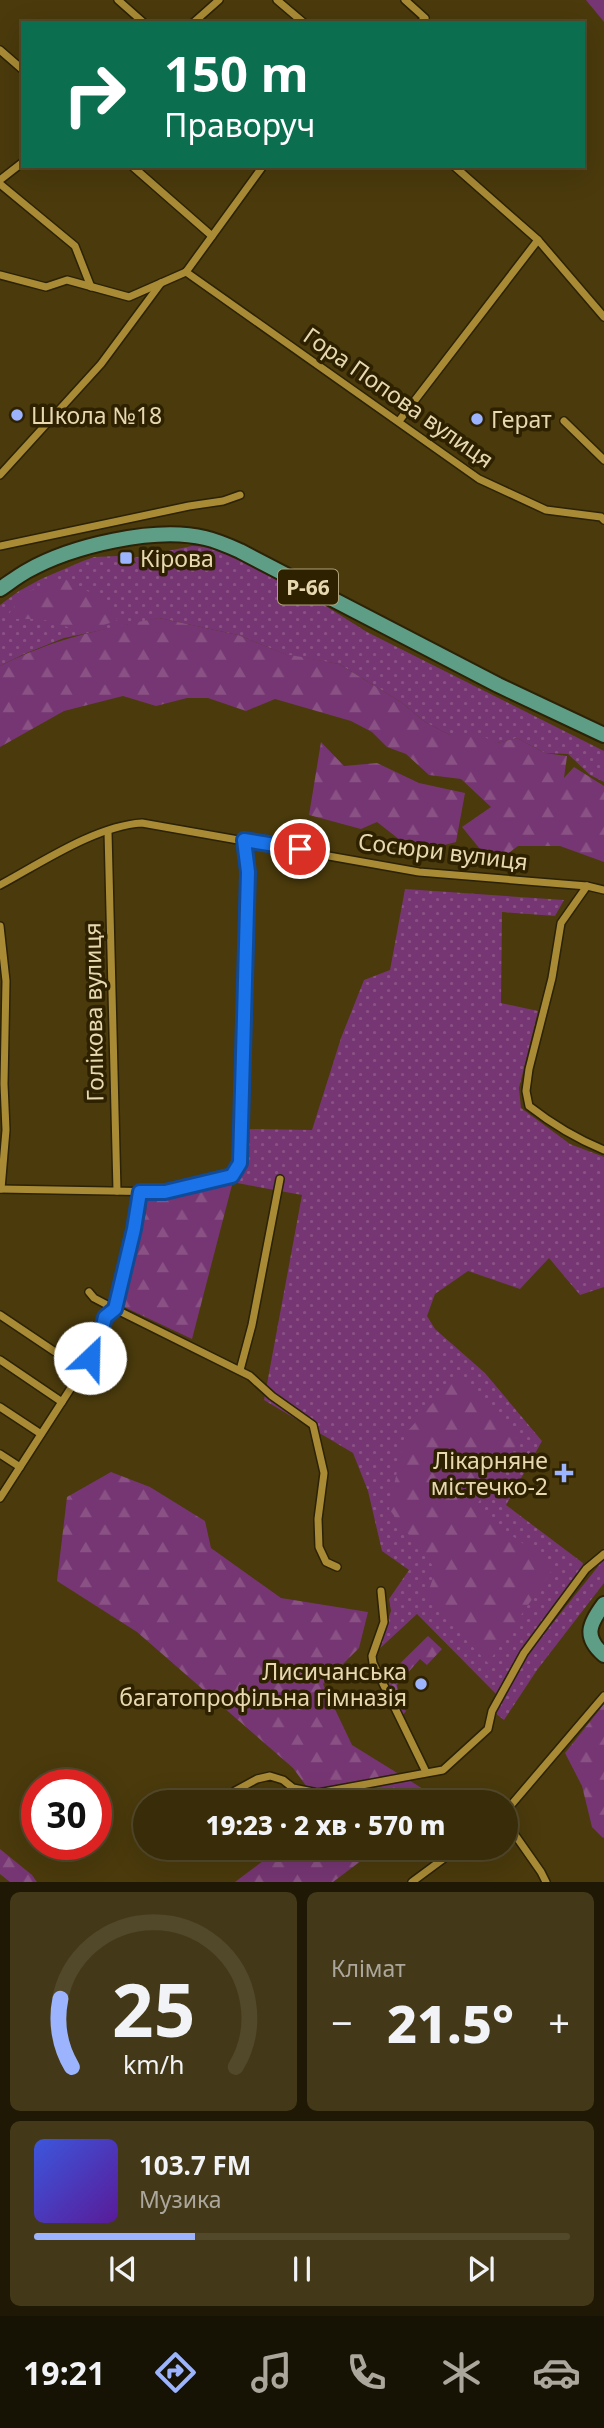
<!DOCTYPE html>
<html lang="uk">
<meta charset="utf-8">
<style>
:root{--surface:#382c09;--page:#433817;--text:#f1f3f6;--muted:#aba79c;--line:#52482a;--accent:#9cb4fd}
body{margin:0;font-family:"Noto Sans",sans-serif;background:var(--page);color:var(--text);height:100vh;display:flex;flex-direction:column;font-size:26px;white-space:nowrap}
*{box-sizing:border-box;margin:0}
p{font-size:23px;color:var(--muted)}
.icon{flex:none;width:38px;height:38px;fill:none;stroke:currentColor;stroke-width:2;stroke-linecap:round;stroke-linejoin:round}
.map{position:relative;height:1882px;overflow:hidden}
.sheet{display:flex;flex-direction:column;gap:10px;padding:10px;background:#1f1805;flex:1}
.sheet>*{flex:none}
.guide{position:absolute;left:21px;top:21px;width:564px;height:147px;border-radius:0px;box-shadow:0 7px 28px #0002,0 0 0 2px var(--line);background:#0b6e4f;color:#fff;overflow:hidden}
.speed{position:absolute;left:21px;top:1769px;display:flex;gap:14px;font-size:35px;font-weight:700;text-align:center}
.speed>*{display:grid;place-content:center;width:91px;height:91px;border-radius:50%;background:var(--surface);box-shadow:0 7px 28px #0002,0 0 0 2px var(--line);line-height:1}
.speed .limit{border:10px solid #d22;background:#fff;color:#111}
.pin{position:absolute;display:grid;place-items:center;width:60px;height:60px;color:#fff;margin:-30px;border:4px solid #fff;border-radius:50%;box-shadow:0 2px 7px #0007}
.me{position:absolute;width:77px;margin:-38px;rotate:24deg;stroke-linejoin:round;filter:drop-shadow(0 0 5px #0008)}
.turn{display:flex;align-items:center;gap:24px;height:147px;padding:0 28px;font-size:32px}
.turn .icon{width:91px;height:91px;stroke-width:2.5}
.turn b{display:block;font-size:49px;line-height:60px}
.big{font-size:52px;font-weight:800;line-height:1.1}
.sheet .tile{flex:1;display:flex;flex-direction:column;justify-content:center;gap:10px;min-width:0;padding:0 24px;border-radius:10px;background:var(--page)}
.sheet .dial{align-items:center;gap:0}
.dial svg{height:182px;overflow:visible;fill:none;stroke:var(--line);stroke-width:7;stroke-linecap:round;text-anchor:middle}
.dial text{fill:var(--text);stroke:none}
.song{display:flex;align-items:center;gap:21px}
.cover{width:84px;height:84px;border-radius:10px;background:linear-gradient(135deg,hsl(230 70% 55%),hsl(270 70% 35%))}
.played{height:7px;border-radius:4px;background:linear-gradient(90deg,var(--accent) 30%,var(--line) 30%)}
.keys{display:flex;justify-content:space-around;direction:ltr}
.heat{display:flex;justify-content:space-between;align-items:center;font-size:38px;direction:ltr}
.sheet .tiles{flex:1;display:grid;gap:10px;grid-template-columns:1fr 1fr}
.tile:last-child{grid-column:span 2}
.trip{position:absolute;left:133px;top:1790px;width:385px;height:70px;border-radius:35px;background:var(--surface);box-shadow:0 7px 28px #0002,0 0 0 2px var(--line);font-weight:800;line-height:70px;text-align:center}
.tabs{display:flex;height:112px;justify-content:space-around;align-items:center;background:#161204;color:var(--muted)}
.tabs .icon{width:49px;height:49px}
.tabs .current{color:var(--accent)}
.tabs b{font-size:32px;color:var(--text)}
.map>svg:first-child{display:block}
.grass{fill:url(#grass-dots)}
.forest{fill:url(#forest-firs)}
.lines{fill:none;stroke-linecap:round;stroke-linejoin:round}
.minor-casing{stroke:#2b2207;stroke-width:10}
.primary-casing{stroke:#2b2207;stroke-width:18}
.minor{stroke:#a98b36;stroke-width:7}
.primary{stroke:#5f9e86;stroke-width:14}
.route-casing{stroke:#114b97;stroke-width:18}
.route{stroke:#1a73e8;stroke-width:12}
.poi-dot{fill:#9cb4fd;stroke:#2d2100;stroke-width:2.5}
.labels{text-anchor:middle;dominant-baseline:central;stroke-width:7;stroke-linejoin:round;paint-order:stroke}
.shield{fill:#2d2100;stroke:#afa17b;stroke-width:2}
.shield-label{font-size:21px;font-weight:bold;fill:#e7d8b0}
.street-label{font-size:23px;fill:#e7d8b0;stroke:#2d2100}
.poi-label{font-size:23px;fill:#e7d8b0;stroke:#2d2100;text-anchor:start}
</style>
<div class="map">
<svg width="604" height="1882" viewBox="0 0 604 1882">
<defs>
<pattern id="grass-dots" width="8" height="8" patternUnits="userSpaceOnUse" patternTransform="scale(1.75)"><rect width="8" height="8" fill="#763673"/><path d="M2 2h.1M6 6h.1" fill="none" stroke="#8a5284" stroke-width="1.8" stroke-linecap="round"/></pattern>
<pattern id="forest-firs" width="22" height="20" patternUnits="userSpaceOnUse" patternTransform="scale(1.75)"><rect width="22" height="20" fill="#763673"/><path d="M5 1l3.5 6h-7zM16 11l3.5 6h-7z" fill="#8a5284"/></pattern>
</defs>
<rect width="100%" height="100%" fill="#4a3a0c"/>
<g class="grass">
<polygon points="192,546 213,547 278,576 367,632 604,751 604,782 590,775 568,754 545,753 517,738 497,743 450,735 425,722 401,702 339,664 287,655 238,635 159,618 64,638 24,654 0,666 0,605 19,591 41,579 83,561 94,557 118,556 120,566 136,563 133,558"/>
<polygon points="405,889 564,900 555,916 502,912 501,1003 538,1011 519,1088 521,1108 570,1144 604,1157 604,1287 580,1295 549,1258 520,1289 468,1271 435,1294 427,1316 435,1329 485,1373 542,1441 506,1505 583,1563 582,1569 517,1656 496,1694 417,1614 376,1652 391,1611 389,1599 409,1570 382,1551 368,1491 353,1453 264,1400 302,1195 237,1183 247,1164 247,1129 312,1130 341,1038 364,980 390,970"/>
<polygon points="604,1559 604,1583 537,1670 504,1720 495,1713 524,1659"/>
</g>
<g class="forest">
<polygon points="586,0 604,0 604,22"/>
<polygon points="63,578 95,595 118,620 84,632 41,619 5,619 24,593"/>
<path d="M159,618L238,635L285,654L339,664L401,702L425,722L450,735L474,732L497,743L517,738L545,753L567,756L564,778L574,767L604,786V862L560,846H518L493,865L462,827L491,807L461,779L429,775L406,754L387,747L372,732L351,721L275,699L246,711L208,698H187L156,706L123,696L64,711L0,747V666C53,639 101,629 159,618Z"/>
<polygon points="321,742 344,766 377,763 419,783 465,793 456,842 433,848 400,840 377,822 361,829 309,815"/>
<polygon points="232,1185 192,1339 122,1306 146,1213 147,1199"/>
<polygon points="457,1376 519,1441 474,1509 555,1566 488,1663 426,1598 436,1570 389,1509 405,1434"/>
<polygon points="111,1472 150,1487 205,1521 211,1548 281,1598 368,1612 359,1648 323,1684 352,1745 441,1800 438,1802 318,1802 293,1768 137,1632 57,1581 67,1497"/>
<polygon points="428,1636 442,1649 427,1665 420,1659 397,1685 399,1700 406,1711 403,1715 398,1709 385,1678"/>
<polygon points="604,1704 604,1837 603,1838 592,1827 582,1786 565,1753"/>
<polygon points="280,1848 378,1848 333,1882 235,1882"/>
<polygon points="0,1849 32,1875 37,1882 10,1882 0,1874"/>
</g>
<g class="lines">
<defs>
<g id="minor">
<polyline points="118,0 144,23"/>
<polyline points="277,0 304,23"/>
<polyline points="405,0 425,18 420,23"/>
<polyline points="193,23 219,0"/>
<polyline points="0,50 23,70"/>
<polyline points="132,166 212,236"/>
<polyline points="454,166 538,240 604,317"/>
<polyline points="0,180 23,162"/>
<polyline points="0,184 75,246 91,287"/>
<polyline points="186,272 479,479 546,510 601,517 604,520"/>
<polyline points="186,272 263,166"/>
<polyline points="0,275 46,287 67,280 129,297 186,272"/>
<polyline points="399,421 538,240"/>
<polyline points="564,421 604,460"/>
<polyline points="0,475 101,364 161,283"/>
<polyline points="0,546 189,506 223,501 240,495"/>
<polyline points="108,832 117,1191"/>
<path d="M0,885C41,863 95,826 142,823L419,872L587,886L604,890"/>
<path d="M587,886L561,923L552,978L529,1069L526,1091L529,1106C552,1124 577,1139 604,1150"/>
<polyline points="0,926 6,981 4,1084 6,1130 1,1189"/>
<polyline points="0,1189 165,1192 232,1176 240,1163 248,872 244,840"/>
<polyline points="89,1292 94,1298 115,1309 250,1376 272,1396 313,1425 324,1473 318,1519 319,1547 326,1562 337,1567"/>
<polyline points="0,1315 82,1370"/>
<polyline points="0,1360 62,1402"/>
<polyline points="240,1370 252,1325 280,1179"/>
<polyline points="0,1407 41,1434"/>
<polyline points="0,1454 20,1467"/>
<polyline points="0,1498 98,1346 105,1317 115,1309 125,1272 139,1207 140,1192"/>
<polyline points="381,1591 384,1622 372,1656 373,1663 426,1772"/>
<polyline points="222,1802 235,1791 257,1779 270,1776 283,1780 293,1788 318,1793 443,1770 488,1729 492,1711 524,1653 586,1569 604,1554"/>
<polyline points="506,1811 604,1696"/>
<polyline points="506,1822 541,1872 546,1882"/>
<polyline points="176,1852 181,1848"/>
<polyline points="412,1882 458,1848"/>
</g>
<g id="primary">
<path d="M0,589C9,583 18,576 27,571C71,546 155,526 205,538C218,541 229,546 240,551L498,685L604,735"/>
<path d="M604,1604C589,1624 583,1637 604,1655"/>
</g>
</defs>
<use href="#minor" class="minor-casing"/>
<use href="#primary" class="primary-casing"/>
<use href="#minor" class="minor"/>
<use href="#primary" class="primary"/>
</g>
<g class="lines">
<defs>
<polyline id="route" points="90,1358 98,1346 105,1317 115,1309 134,1229 140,1192 165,1192 232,1176 240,1163 248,872 244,840 300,849"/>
</defs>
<use href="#route" class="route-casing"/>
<use href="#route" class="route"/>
</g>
<g class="poi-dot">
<circle cx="17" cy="415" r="7"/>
<circle cx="477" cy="419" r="7"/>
<rect x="119" y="551" width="14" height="14" rx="3.5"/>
<path d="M560.5 1462.5h7v7h7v7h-7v7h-7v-7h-7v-7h7z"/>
<circle cx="421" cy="1684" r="7"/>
</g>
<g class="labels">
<rect class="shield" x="278" y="569.5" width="60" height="35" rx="5"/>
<g class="shield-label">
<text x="308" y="587">Р-66</text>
</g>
<g class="street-label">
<text transform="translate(399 397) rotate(35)">Гора Попова вулиця</text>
<text transform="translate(443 851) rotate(7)">Сосюри вулиця</text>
<text transform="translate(93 1012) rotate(-91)">Голікова вулиця</text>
</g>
<g class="poi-label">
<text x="31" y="415">Школа №18</text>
<text x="491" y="419">Герат</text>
<text x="140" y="558">Кірова</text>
<text x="548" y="1460" text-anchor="end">Лікарняне<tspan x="548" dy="26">містечко-2</tspan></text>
<text x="407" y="1671" text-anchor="end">Лисичанська<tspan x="407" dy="26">багатопрофільна гімназія</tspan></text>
</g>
</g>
</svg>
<div class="speed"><div class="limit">30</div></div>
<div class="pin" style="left:300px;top:849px;background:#d93025"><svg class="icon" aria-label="arrive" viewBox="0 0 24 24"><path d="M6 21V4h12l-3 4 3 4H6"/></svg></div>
<svg class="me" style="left:90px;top:1358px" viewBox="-20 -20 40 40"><circle r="19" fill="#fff"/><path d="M0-13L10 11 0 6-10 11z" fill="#1a73e8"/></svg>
<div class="trip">19:23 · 2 хв · 570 m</div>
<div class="guide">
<div class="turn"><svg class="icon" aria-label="right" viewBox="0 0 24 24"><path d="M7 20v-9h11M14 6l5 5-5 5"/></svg><div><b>150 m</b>Праворуч</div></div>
</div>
</div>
<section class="sheet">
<div class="tiles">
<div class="tile dial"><svg viewBox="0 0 100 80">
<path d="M14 69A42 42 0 1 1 86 69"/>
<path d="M14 69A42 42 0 0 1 9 39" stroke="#9cb4fd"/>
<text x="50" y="56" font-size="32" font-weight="700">25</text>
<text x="50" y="72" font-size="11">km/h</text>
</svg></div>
<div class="tile"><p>Клімат</p>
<div class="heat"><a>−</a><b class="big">21.5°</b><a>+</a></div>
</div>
<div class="tile">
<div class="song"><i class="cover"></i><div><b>103.7 FM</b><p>Музика</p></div></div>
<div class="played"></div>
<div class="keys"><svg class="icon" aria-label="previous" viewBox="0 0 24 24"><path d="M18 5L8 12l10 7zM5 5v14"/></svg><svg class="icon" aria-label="pause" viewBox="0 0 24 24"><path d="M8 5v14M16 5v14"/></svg><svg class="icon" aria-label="next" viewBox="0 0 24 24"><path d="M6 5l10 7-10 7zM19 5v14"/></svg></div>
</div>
</div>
</section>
<nav class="tabs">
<b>19:21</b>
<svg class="icon current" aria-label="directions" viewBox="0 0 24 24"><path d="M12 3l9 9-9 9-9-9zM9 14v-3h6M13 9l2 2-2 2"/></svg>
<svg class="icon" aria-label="music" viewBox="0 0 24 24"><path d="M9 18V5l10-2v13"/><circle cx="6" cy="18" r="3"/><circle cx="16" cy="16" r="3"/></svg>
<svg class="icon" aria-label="phone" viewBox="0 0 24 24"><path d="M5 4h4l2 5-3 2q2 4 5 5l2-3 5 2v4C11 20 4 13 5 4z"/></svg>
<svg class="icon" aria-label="climate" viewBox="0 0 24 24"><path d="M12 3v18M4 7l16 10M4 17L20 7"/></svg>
<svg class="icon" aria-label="car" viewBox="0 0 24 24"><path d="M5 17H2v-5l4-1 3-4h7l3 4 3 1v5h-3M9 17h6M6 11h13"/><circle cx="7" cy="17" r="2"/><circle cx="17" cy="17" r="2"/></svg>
</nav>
